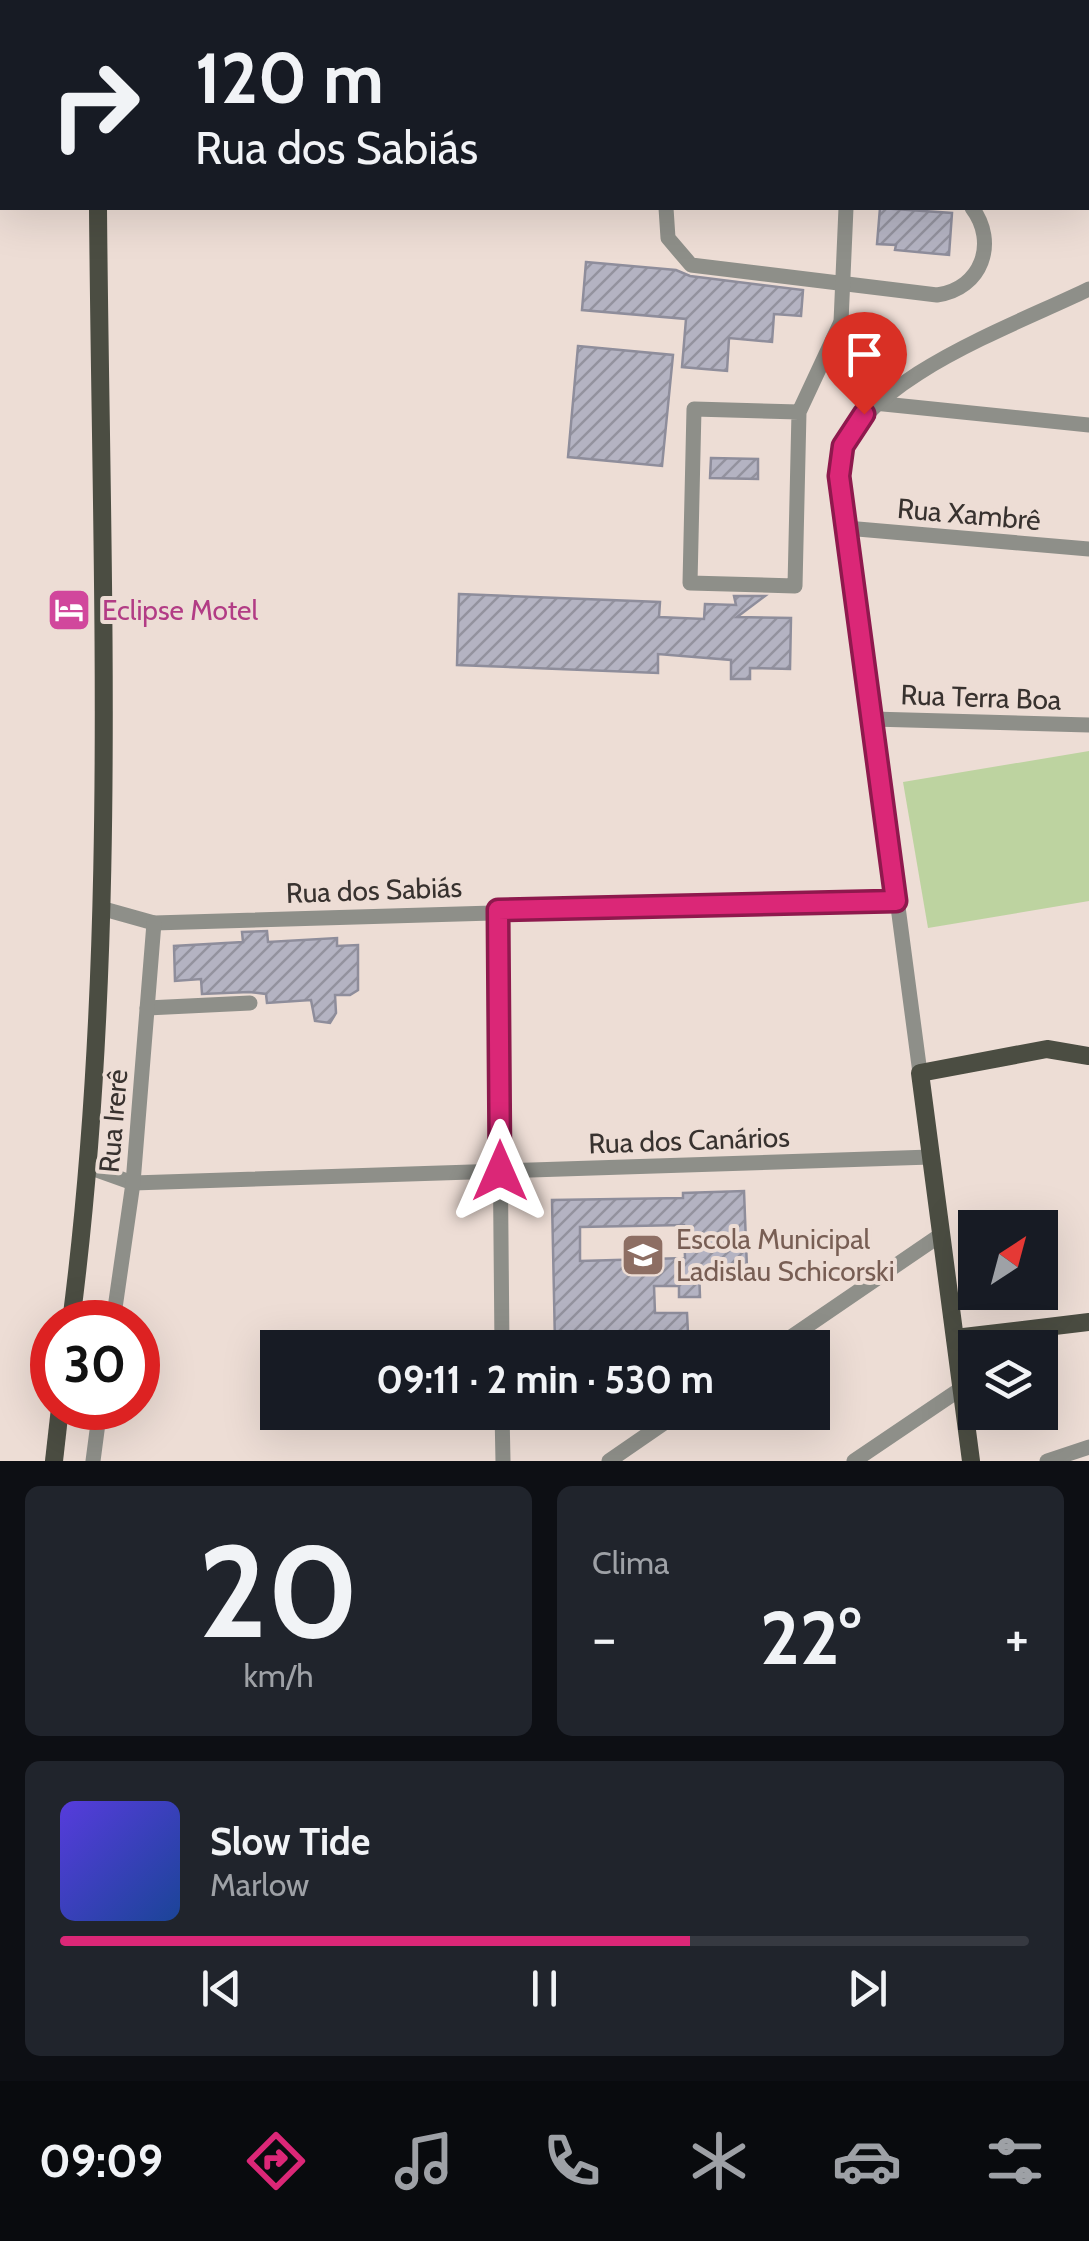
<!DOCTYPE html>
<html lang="pt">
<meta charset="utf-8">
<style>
:root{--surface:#171b24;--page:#20242c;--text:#f1f3f6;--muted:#9ea1a6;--line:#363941;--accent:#db2777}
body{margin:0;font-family:Cabin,sans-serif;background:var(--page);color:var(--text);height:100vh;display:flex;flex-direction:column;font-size:38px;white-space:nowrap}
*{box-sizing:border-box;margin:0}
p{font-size:32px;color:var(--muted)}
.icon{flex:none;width:55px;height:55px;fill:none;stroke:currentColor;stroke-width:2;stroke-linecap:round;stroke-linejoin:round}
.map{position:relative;height:1461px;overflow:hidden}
.side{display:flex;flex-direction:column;gap:25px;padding:25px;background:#0d0f14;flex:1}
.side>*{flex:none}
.guide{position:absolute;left:0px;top:0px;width:1090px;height:210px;box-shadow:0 10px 40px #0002;background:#171b24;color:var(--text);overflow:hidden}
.needle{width:65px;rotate:36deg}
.buttons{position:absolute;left:958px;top:1210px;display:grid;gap:20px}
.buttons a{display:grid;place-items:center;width:100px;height:100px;border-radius:0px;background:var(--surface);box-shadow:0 10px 40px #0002;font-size:50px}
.speed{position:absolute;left:30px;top:1300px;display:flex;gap:20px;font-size:50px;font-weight:700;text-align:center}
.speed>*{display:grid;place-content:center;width:130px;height:130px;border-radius:50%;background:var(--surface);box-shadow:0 10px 40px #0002;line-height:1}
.speed .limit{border:15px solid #d22;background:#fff;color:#111}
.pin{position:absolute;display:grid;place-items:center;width:85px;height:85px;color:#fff;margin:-102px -42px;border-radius:50% 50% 50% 0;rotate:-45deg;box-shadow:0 0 10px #0007}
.pin .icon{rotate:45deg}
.me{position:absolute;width:110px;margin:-55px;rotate:0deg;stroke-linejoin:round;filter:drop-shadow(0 0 8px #0008)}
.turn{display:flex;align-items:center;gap:35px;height:210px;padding:0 30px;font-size:45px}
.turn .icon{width:130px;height:130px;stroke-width:2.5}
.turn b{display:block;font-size:70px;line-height:85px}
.big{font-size:75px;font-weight:700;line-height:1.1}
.side .card{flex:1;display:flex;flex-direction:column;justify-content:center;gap:15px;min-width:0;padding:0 35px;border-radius:15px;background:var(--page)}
.side .dial{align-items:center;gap:0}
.dial b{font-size:130px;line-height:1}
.song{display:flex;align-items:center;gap:30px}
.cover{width:120px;height:120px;border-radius:15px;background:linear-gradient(135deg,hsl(250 70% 55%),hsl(220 70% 35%))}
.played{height:10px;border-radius:5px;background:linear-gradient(90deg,var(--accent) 65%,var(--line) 65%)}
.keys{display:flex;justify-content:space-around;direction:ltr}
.heat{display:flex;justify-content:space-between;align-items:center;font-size:55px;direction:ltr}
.side .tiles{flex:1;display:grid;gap:25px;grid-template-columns:1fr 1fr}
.card:last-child{grid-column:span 2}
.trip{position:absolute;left:260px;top:1330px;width:570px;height:100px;border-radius:0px;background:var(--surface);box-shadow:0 10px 40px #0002;font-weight:700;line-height:100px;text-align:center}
.tabs{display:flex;height:160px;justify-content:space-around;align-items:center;background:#090b0e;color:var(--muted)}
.tabs .icon{width:70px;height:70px}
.tabs .selected{color:var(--accent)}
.tabs b{font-size:45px;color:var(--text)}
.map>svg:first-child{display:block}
.pitch{fill:#bdd3a0}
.building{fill:url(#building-hatch);stroke:#8e8d9b;stroke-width:2.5;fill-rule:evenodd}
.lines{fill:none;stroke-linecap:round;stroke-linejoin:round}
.minor{stroke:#8e8f89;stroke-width:15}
.major{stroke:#4b4d42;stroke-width:18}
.route-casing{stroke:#8e194d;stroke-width:25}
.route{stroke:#db2777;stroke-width:18}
.labels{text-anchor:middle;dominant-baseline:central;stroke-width:8;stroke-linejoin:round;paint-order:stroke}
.street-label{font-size:28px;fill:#38322f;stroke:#edddd5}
.hotel-label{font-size:28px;fill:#b23c85;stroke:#edddd5;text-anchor:start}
.education-label{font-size:28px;fill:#785e54;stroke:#edddd5;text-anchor:start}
</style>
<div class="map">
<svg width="1089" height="1461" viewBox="0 0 1089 1461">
<defs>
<pattern id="building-hatch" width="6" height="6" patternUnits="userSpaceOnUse" patternTransform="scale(2.5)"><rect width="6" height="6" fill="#b4b3c2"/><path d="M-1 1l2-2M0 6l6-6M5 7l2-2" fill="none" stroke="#93929e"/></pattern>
</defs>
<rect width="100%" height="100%" fill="#edddd5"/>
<polygon class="pitch" points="1089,751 1089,901 928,928 903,782"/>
<g class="building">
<polygon points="880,208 952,213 949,255 895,250 896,245 877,244"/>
<polygon points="586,262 676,270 690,276 803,290 801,316 774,314 772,342 729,338 727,371 682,367 686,319 582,310"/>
<polygon points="578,346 673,355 662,466 568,457"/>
<polygon points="711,458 758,459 758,479 710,478"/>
<polygon points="459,594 660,602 659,617 704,619 705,604 736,605 734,596 765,596 737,617 791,618 790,669 750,668 750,679 731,679 731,660 658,654 658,673 457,665"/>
<polygon points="267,931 268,942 337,938 337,946 358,945 358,990 350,995 335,995 336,1013 330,1023 315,1021 311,1000 267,1003 266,994 249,992 202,994 201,979 175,981 174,946 243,942 242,932"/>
<path d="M744,1191L747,1269L699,1270L700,1297H679V1286H654L655,1313H687L688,1333H666L667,1348L555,1344L552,1200L683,1198V1193ZM684,1225L685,1258L580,1261V1227Z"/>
</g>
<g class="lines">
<g class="minor">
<path d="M666,208L668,238L691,265L937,295C982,289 998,242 972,208"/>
<polyline points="841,322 886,394"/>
<polyline points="874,403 1089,425"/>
<polyline points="799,412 694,409 690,583 795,586 799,412 841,322 846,208"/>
<polyline points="846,528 1089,549"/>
<polyline points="872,719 1089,725"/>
<polyline points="104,909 154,923 896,901"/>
<polyline points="498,911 502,1348"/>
<polyline points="147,1008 250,1003"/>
<path d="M920,1073L839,461C860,379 1016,325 1089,289"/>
<polyline points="91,1168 133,1183 931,1157"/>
<polyline points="113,1322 133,1183 154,923"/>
<polyline points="775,1348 942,1234"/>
<polyline points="502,1412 503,1461"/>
<polyline points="93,1461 100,1408"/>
<polyline points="609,1461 680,1412"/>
<polyline points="854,1461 962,1388"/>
<polyline points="1047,1461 1089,1447"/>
</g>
<g class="major">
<polyline points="66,0 66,2"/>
<polyline points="129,0 129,2"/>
<polyline points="148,0 150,2"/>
<polyline points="95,2 95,0"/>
<polyline points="1088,107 1089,107"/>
<polyline points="1088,124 1089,124"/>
<path d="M71,1322C119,953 101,579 98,208"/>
<polyline points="955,1338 1089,1322"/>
<polyline points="54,1461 60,1408"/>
<polyline points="971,1461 920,1073 1047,1049 1089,1056"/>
</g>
</g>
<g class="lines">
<defs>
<polyline id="route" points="500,1171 498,910 896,901 839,476 843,446 864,414"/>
</defs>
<use href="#route" class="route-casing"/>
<use href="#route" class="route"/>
</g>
<defs>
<symbol id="hotel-square" viewBox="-11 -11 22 22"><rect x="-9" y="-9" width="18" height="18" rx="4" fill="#d1479c" stroke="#edddd5"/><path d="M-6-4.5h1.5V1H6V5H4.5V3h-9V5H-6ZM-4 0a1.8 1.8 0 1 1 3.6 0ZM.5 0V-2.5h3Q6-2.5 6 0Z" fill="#fff"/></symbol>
<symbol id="school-square" viewBox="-11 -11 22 22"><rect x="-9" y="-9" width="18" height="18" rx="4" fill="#8d6e63" stroke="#edddd5"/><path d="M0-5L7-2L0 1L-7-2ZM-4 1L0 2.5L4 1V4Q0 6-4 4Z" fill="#fff"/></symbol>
</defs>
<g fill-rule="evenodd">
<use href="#hotel-square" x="44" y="585" width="50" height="50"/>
<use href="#school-square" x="618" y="1230" width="50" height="50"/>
</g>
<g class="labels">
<g class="street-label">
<text transform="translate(969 514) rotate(5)">Rua Xambrê</text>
<text transform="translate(981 697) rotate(2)">Rua Terra Boa</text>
<text transform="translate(374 890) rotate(-2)">Rua dos Sabiás</text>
<text transform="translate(113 1121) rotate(-85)">Rua Irerê</text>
<text transform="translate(689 1140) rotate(-2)">Rua dos Canários</text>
</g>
<g class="hotel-label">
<text x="102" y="610">Eclipse Motel</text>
</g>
<g class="education-label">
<text x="676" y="1239">Escola Municipal<tspan x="676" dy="32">Ladislau Schicorski</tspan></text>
</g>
</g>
</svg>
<div class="buttons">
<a><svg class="needle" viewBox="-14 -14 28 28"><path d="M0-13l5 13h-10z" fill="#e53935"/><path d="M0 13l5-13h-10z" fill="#9ea1a6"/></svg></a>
<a><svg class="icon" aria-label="layers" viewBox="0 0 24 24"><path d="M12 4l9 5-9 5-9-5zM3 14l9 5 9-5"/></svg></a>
</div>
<div class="speed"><div class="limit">30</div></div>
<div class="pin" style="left:864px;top:414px;background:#d93025"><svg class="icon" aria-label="arrive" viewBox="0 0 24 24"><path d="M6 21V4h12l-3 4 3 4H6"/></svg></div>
<svg class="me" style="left:500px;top:1171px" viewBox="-20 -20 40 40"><path d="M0-17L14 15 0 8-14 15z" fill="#db2777" stroke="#fff" stroke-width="4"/></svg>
<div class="trip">09:11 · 2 min · 530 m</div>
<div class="guide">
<div class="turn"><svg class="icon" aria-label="right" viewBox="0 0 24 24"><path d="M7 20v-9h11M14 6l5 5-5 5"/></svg><div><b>120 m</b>Rua dos Sabiás</div></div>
</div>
</div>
<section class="side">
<div class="tiles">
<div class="card dial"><b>20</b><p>km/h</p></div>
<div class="card"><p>Clima</p>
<div class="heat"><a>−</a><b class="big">22°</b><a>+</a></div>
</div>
<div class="card">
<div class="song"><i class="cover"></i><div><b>Slow Tide</b><p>Marlow</p></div></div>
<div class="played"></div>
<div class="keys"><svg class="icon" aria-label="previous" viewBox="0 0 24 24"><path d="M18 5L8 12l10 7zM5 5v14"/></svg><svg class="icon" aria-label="pause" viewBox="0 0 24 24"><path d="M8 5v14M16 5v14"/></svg><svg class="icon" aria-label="next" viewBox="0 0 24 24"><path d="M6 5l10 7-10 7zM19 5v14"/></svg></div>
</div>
</div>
</section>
<nav class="tabs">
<b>09:09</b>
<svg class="icon selected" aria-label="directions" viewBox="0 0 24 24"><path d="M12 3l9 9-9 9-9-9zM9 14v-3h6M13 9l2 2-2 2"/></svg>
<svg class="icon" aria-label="music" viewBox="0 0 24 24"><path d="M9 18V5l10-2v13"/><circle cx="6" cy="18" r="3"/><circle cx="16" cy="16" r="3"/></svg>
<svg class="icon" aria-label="phone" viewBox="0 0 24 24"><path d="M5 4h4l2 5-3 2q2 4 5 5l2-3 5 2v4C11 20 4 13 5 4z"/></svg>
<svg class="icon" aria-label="climate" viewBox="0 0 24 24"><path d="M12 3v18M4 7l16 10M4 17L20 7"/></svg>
<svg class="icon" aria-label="car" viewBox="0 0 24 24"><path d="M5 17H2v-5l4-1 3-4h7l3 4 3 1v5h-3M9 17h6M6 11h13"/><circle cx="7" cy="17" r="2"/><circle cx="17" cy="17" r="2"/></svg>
<svg class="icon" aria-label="filters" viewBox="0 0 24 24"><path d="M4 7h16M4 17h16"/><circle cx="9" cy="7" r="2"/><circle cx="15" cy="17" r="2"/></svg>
</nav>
